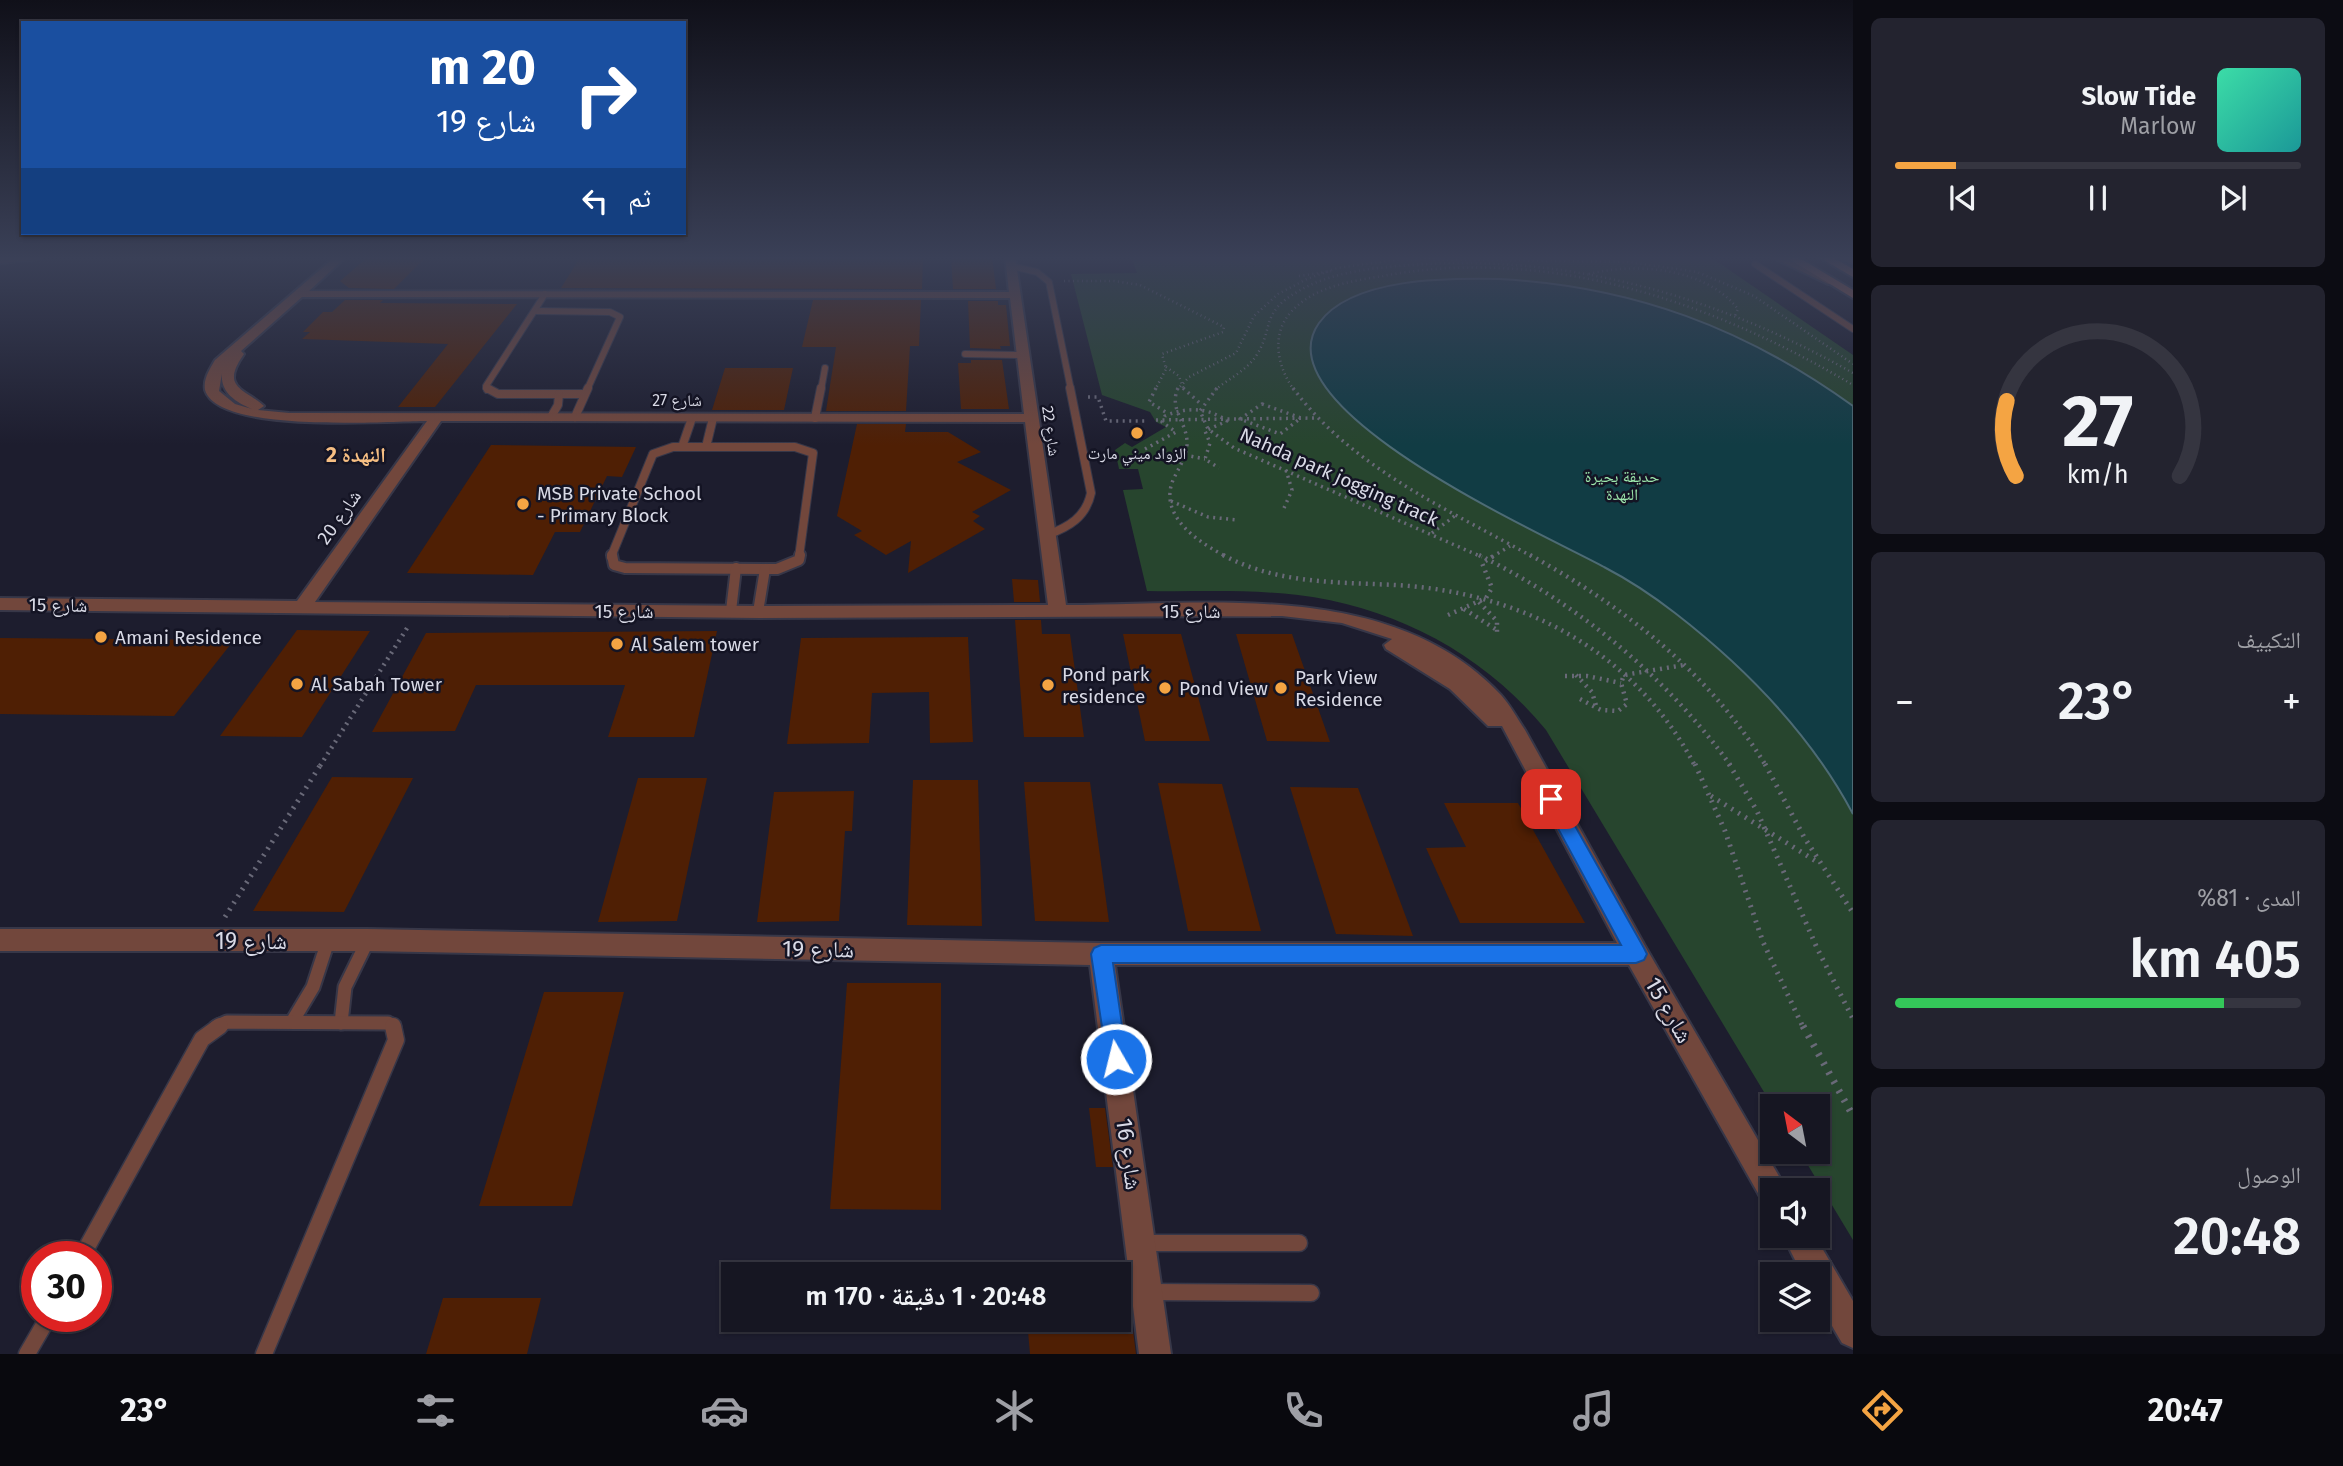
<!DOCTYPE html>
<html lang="ar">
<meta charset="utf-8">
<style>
:root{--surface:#161622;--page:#23232f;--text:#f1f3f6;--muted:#9e9fa5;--line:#353540;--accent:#f4a443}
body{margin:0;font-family:"Fira Sans","Noto Naskh Arabic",sans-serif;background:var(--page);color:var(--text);direction:rtl;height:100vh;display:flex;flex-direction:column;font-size:26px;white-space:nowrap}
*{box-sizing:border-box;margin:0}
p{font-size:23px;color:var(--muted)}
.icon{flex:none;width:38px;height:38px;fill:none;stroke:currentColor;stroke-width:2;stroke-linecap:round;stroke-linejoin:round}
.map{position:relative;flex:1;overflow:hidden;direction:ltr}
.details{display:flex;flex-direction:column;gap:18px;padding:18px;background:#0c0c13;width:490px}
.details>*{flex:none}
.top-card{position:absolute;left:21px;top:21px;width:665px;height:214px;border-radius:0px;box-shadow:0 2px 5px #0004,0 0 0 2px var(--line);direction:rtl;background:#1a4fa0;color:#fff;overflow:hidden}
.needle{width:46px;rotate:328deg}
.buttons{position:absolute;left:1760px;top:1094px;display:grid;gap:14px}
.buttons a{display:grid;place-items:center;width:70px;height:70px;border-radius:0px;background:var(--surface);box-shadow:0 2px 5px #0004,0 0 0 2px var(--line);font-size:35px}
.speed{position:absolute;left:21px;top:1241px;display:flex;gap:14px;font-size:35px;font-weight:700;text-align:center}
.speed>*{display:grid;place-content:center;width:91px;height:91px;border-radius:50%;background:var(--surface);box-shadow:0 2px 5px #0004,0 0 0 2px var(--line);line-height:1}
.speed .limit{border:10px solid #d22;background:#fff;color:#111}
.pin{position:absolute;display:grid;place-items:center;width:60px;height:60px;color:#fff;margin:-30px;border-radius:14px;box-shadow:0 4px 10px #0006}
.me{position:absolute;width:77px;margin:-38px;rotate:352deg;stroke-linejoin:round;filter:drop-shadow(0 0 5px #0008)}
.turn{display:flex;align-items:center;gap:24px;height:147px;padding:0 35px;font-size:32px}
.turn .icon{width:91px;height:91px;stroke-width:2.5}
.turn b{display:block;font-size:49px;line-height:60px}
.then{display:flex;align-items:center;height:66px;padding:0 35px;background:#0003;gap:14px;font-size:26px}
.big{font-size:52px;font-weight:600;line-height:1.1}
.details .tile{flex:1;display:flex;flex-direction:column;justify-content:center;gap:10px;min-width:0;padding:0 24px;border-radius:10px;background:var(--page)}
.details .dial{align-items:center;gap:0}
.dial svg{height:182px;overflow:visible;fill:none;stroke:var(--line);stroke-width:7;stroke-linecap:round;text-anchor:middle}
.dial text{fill:var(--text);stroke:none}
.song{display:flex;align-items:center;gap:21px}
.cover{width:84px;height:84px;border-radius:10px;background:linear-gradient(135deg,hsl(160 70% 55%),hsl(180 70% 35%))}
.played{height:7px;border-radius:4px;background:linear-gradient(90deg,var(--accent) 15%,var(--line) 15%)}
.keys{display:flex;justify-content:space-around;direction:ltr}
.heat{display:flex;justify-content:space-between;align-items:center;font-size:38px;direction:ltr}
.charge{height:10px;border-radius:5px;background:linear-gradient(90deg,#34c759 81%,var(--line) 0)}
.trip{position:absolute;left:721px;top:1262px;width:410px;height:70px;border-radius:0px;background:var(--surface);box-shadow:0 2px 5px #0004,0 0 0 2px var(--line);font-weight:600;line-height:70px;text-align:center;direction:rtl}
.tab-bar{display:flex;height:112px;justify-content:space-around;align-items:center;background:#09090e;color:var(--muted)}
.tab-bar .icon{width:49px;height:49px}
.tab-bar .current{color:var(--accent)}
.tab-bar b{font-size:32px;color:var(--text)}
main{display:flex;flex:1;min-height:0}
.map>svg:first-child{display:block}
.green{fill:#27452e}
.water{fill:#113c44;stroke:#4d6b75;stroke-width:2}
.building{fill:#4f1f04}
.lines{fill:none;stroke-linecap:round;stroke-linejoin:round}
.service-far4-casing{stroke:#373748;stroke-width:8}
.service-far3-casing{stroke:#373748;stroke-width:10}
.service-far2-casing{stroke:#373748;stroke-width:14}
.service-far1-casing{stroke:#373748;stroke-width:17}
.service-casing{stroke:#373748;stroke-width:19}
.minor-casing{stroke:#373748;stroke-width:4}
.tertiary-casing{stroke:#373748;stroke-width:4}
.secondary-casing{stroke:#373748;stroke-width:4}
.path-far4{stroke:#696978;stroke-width:2.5;stroke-dasharray:1 3.5;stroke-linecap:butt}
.path-far3{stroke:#696978;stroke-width:3.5;stroke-dasharray:2 4.5;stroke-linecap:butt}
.path-far2{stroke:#696978;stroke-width:4.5;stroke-dasharray:2 5;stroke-linecap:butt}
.path-far1{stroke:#696978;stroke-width:5;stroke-dasharray:2 6;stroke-linecap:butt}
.path{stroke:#696978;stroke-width:7;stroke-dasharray:2.5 8;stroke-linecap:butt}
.service-far4{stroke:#72473c;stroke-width:6}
.service-far3{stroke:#72473c;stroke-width:8}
.service-far2{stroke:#72473c;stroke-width:10}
.service-far1{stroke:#72473c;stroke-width:13}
.service{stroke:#72473c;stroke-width:16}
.minor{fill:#72473c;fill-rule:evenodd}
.tertiary{fill:#72473c;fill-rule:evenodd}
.secondary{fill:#a15c4a;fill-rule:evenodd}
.route{fill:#1a73e8;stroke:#114b97;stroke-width:2}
.poi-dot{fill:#f4a443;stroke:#141424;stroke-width:2.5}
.labels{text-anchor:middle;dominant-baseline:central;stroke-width:5;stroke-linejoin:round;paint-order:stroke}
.far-street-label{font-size:16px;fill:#d9dae6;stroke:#141424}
.far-poi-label{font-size:16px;fill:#d9dae6;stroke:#141424}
.far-park-label{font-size:16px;fill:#9de8ad;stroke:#141424}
.street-label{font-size:19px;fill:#d9dae6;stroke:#141424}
.poi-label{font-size:19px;fill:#d9dae6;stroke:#141424;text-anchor:start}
.far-district-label{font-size:21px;font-weight:bold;fill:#f7bf83;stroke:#141424}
.near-street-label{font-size:23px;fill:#d9dae6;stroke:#141424}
</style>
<main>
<section class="details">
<div class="tile">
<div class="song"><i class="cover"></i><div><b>Slow Tide</b><p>Marlow</p></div></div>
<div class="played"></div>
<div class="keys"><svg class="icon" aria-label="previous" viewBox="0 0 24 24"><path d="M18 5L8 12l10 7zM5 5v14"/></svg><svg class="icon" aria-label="pause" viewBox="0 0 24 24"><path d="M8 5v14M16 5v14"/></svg><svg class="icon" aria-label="next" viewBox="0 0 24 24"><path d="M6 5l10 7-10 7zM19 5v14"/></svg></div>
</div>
<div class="tile dial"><svg viewBox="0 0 100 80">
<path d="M14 69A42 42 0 1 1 86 69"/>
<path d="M14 69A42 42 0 0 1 10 36" stroke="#f4a443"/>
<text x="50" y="56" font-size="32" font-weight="700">27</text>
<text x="50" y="72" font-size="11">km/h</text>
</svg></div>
<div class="tile"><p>التكييف</p>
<div class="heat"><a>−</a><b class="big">23°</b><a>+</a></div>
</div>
<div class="tile"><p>المدى · 81%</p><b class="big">405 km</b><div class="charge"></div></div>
<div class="tile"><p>الوصول</p><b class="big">20:48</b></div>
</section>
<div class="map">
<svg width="1853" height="1354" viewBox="0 0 1853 1354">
<rect width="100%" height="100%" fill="#1d1d2e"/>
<path class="green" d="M1131,256H1709L1853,355V1240L1800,1152H1818V1106L1773,1107L1546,730C1484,654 1395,607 1298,595C1248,589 1197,592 1147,591L1123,490L1143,489L1138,469H1119L1115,450L1125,443L1132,447L1166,427L1156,422L1150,412L1102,395L1071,274L1137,273Z"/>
<path class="water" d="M1499,279C1633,286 1745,328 1853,406V814C1811,735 1746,668 1675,613C1653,596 1629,580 1604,567C1550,537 1258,409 1319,323C1352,277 1449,278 1499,279Z"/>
<g class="building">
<polygon points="369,256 427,256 394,289 349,288 340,281"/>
<polygon points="581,256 923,256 922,289 561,288"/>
<polygon points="951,256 992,256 996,289 953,289"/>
<polygon points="345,300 383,300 380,303 517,304 435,407 398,407 448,344 302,339 310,332 303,332 323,312 332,312"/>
<polygon points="813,300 921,300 919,346 910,346 906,411 826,411 836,347 802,347"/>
<polygon points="968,301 998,301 998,305 1006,305 1010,346 1000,346 1001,349 970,348"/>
<polygon points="971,360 1002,360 1009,409 961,409 958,363 971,363"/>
<polygon points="725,368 793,368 784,410 712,410"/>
<polygon points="857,424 906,424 905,432 948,432 981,452 957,462 1011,490 972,512 980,516 973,521 985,529 908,573 911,541 886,555 854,535 862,531 837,516"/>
<polygon points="491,445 636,447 622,477 607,476 580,532 555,532 533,575 407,573"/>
<polygon points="1012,579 1038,580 1040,602 1014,602"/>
<polygon points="1015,620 1041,620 1042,634 1070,634 1084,737 1024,737"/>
<polygon points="297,630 370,631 302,737 220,736"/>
<polygon points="717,631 694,737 608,737 625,685 476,685 455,731 372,732 426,633"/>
<polygon points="1123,634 1181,634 1210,741 1145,741"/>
<polygon points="1236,634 1292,634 1330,742 1267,741"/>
<polygon points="968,637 973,742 930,743 929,692 872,693 869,743 787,744 801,638"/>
<polygon points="0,638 234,640 174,716 0,714"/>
<polygon points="332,777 413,778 344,912 253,911"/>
<polygon points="638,778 707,778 677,921 598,922"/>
<polygon points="913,780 978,780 982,926 907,925"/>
<polygon points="1024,782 1090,782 1109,922 1035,921"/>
<polygon points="1158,783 1222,784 1261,931 1188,931"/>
<polygon points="1290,787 1358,788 1413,936 1336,934"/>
<polygon points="854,791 852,831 845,831 839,921 757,922 774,792"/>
<polygon points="1444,803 1518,803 1585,923 1460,923 1426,848 1466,847"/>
<polygon points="847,983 941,983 941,1210 830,1209"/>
<polygon points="544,992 624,992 572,1206 479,1206"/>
<polygon points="1089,1108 1105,1108 1113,1167 1096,1167"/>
<polygon points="443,1298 541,1298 527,1354 426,1354"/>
<polygon points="1118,1307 1130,1307 1136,1354 1030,1354 1027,1320 1118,1320"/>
</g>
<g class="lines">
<defs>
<g id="service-far4">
<polyline points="1755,264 1853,329"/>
<polyline points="1011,266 1037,272 1049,282 1071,390"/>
<polyline points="535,311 610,312 620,317 587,390"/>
<polyline points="965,354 1023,355"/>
<polyline points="487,390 486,386 545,294"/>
<polyline points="821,390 825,368"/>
</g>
<g id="service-far3">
<polyline points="487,388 498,394 584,394"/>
<polyline points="551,417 558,405 559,394"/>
<polyline points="575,417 588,388"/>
<polyline points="815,418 821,388"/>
<polyline points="682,447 692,418"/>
<polyline points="706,447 713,418"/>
<path d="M1047,535C1069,527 1086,517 1091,493L1070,388"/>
<polyline points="611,557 653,454 673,447 795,447 813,453 799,557"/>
</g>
<g id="service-far2">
<polyline points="612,555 614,565 625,568 777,569 799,560 800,555"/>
<polyline points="731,611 736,568"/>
<polyline points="758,612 765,569"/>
</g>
<g id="service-far1">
<polyline points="292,1022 313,987 328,941"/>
<polyline points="341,1023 345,987 368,940"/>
<polyline points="216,1027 227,1022 388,1023 394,1027"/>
</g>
<g id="service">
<polyline points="1141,1243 1299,1243"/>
<polyline points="82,1256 202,1039 220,1026"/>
<polyline points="1150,1292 1311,1293"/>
<polyline points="27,1354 49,1316"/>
<polyline points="264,1354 396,1040 393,1026"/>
</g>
<g id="minor">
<path d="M336,256H347L309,291L1009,292L1005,256H1015L1066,605C1210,605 1392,579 1501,695C1510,705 1517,718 1525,730L1645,946L1787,1190H1773V1207L1763,1202L1629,965H1115L1171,1354H1139L1090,965L368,951H0V929H368L1101,943H1617L1502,726H1488L1450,689L1386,649L1384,645L1392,639L1342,623L1282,616L758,618L0,610V598L297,601L427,421C388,421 218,434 205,390C203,379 210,369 215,360ZM302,297L1010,298L1024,414L289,413L258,410L264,406C244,388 220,388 244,354L241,351ZM222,373C220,392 235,402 252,409L235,404L219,391ZM441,421L1025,422L1048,605L758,606L315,602Z"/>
<polygon points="1836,256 1853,256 1853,263 1837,258"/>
<polygon points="1783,1236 1815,1236 1853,1301 1853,1348 1842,1343 1818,1302 1818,1274 1802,1274"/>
</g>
<g id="tertiary">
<polygon points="43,256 38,259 0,263 0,257"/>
<polygon points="1769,256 1783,256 1838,282 1828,284"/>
</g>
<g id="secondary">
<polygon points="1784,256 1796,256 1853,290 1853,298"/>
<polygon points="1817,256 1830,256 1853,269 1853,277"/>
</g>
</defs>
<use href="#service-far4" class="service-far4-casing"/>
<use href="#service-far3" class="service-far3-casing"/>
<use href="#service-far2" class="service-far2-casing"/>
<use href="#service-far1" class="service-far1-casing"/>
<use href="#service" class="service-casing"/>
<use href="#minor" class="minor-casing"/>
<use href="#tertiary" class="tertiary-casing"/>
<use href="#secondary" class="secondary-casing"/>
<g class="path-far4">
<path d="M1589,274C1637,262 1706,268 1738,309L1735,316"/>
<polyline points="1299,276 1332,271"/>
<polyline points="1064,281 1114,281 1140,285 1224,327 1223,332 1162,354 1166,369 1155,390"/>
<polyline points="1166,367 1179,376 1184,390"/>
<polyline points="1177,390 1189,377 1236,353 1254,316 1278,294 1307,279 1337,268 1403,259 1629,262 1697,272 1754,296 1853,364"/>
<path d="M1215,390C1228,379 1246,371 1256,356C1274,329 1260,313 1297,292C1330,272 1372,268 1410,265C1567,253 1717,296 1853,373"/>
<path d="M1294,390C1278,368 1270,335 1291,312C1313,287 1351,281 1383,276C1547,245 1713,302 1853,385"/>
</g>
<g class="path-far3">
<polyline points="1156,388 1149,402 1169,414"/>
<path d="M1178,388C1169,408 1185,420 1187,440C1188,455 1179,467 1173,480C1158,517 1200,543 1227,557"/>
<polyline points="1183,388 1202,405"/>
<polyline points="1217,388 1200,411 1208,429 1234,448 1482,557"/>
<path d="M1293,388C1352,468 1449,510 1533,557"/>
<polyline points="1088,397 1098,397 1106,421 1146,421"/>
<polygon points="1262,404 1301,418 1280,434 1240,419"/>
<polyline points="1156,420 1316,418"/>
<path d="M1145,449L1176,432L1162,422L1165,416C1186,407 1208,407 1227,421L1205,431L1210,443L1205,459L1219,468"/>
<polyline points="1185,455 1205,459"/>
<polyline points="1171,501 1208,517 1238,520"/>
<polyline points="1284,508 1292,490 1286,470"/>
<polyline points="1432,533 1456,515"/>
<polyline points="1492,557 1510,546"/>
</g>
<g class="path-far2">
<path d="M1223,555C1277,584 1336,582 1395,585C1522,592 1635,651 1695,766"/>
<path d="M1479,555C1579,605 1665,675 1731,766"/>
<path d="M1530,555C1624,607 1709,672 1766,766"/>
<polyline points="1479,602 1497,621 1497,634"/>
<polyline points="1464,609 1497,630"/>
<polyline points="1448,615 1486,598 1492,588 1482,563 1495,555"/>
<polyline points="1576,675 1592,692 1597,709"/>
<polyline points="1565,676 1587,676 1621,683"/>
<polyline points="1580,699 1601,710 1618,711 1627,704 1621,683 1624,675 1684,665"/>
<polyline points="320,766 409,625"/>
</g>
<g class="path-far1">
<polyline points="1695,764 1725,831 1763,942 1803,1027"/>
<polyline points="1729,764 1757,811 1817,948 1853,1019"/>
<polyline points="1765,764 1804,837 1853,913"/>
<polyline points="1711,796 1819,863"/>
<polyline points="225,917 321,764"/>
</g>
<polyline class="path" points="1803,1026 1853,1116"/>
<use href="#service-far4" class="service-far4"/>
<use href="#service-far3" class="service-far3"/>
<use href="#service-far2" class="service-far2"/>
<use href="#service-far1" class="service-far1"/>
<use href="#service" class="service"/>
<use href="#minor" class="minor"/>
<use href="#tertiary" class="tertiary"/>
<use href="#secondary" class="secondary"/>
</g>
<linearGradient id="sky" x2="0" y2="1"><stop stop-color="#101019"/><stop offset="0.58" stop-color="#3a4057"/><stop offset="1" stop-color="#3a4057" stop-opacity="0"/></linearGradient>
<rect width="1853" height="445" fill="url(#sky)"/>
<polygon class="route" points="1551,792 1557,794 1644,948 1647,954 1644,960 1636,963 1113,963 1127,1059 1124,1067 1116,1070 1108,1067 1091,954 1094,948 1101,945 1621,945 1542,799"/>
<g class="poi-dot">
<circle cx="1137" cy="433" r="7"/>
<circle cx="523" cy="504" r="7"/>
<circle cx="101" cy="637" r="7"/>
<circle cx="617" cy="644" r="7"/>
<circle cx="297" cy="684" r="7"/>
<circle cx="1048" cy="685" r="7"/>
<circle cx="1165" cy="688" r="7"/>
<circle cx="1281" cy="688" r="7"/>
</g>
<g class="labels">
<g class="far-street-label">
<text x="677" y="400">شارع 27</text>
<text transform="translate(1051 431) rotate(82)">شارع 22</text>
</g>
<g class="far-poi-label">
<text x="1137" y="453">الزواد ميني مارت</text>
</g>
<g class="far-park-label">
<text x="1622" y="476">حديقة بحيرة<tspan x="1622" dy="18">النهدة</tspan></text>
</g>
<g class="street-label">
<text transform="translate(1339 477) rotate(24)">Nahda park jogging track</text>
<text transform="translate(339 517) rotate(-55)">شارع 20</text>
<text transform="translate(58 605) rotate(1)">شارع 15</text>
<text x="624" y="611">شارع 15</text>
<text x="1191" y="611">شارع 15</text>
</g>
<g class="poi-label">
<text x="537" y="493">MSB Private School<tspan x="537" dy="22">- Primary Block</tspan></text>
<text x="115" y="637">Amani Residence</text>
<text x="631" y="644">Al Salem tower</text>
<text x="1062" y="674">Pond park<tspan x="1062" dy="22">residence</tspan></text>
<text x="1295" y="677">Park View<tspan x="1295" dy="22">Residence</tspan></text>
<text x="311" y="684">Al Sabah Tower</text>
<text x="1179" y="688">Pond View</text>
</g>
<g class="far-district-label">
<text x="356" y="455">النهدة 2</text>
</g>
<g class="near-street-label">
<text x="251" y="941">شارع 19</text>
<text transform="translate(818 949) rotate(1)">شارع 19</text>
<text transform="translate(1669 1010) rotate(60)">شارع 15</text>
<text transform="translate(1129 1154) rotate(82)">شارع 16</text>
</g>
</g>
</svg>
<div class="buttons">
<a><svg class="needle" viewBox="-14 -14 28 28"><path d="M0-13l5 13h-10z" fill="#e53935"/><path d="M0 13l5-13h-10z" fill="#9e9fa5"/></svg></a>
<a><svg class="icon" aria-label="sound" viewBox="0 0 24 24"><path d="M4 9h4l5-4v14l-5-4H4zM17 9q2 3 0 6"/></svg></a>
<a><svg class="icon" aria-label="layers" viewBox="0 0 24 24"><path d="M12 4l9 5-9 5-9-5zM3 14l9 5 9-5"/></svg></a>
</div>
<div class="speed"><div class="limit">30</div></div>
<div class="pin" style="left:1551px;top:799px;background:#d93025"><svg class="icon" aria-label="arrive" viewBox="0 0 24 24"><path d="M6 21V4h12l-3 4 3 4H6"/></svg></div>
<svg class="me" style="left:1116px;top:1059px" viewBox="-20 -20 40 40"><circle r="17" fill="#1a73e8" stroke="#fff" stroke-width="3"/><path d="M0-11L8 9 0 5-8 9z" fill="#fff"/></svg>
<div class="trip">20:48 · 1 دقيقة · 170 m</div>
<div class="top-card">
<div class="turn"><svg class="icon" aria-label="right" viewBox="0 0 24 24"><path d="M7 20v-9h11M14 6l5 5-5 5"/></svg><div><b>20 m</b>شارع 19</div></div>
<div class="then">ثم<svg class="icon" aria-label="left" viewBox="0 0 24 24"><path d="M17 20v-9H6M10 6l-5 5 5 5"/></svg></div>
</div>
</div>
</main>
<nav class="tab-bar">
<b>20:47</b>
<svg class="icon current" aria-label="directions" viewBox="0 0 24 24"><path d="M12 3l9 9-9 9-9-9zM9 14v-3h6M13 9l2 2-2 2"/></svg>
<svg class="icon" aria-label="music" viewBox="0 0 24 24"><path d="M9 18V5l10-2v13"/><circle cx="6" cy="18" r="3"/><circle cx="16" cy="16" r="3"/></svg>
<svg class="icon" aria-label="phone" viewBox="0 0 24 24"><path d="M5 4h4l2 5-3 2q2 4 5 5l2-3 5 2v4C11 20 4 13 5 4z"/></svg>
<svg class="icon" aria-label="climate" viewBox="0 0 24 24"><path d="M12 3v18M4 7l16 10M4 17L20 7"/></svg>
<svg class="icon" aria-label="car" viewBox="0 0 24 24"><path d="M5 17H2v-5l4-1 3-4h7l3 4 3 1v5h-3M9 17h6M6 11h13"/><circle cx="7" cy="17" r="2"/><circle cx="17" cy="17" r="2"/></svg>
<svg class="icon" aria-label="filters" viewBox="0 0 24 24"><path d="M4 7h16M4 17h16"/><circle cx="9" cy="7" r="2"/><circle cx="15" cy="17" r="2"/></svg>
<b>23°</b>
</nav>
